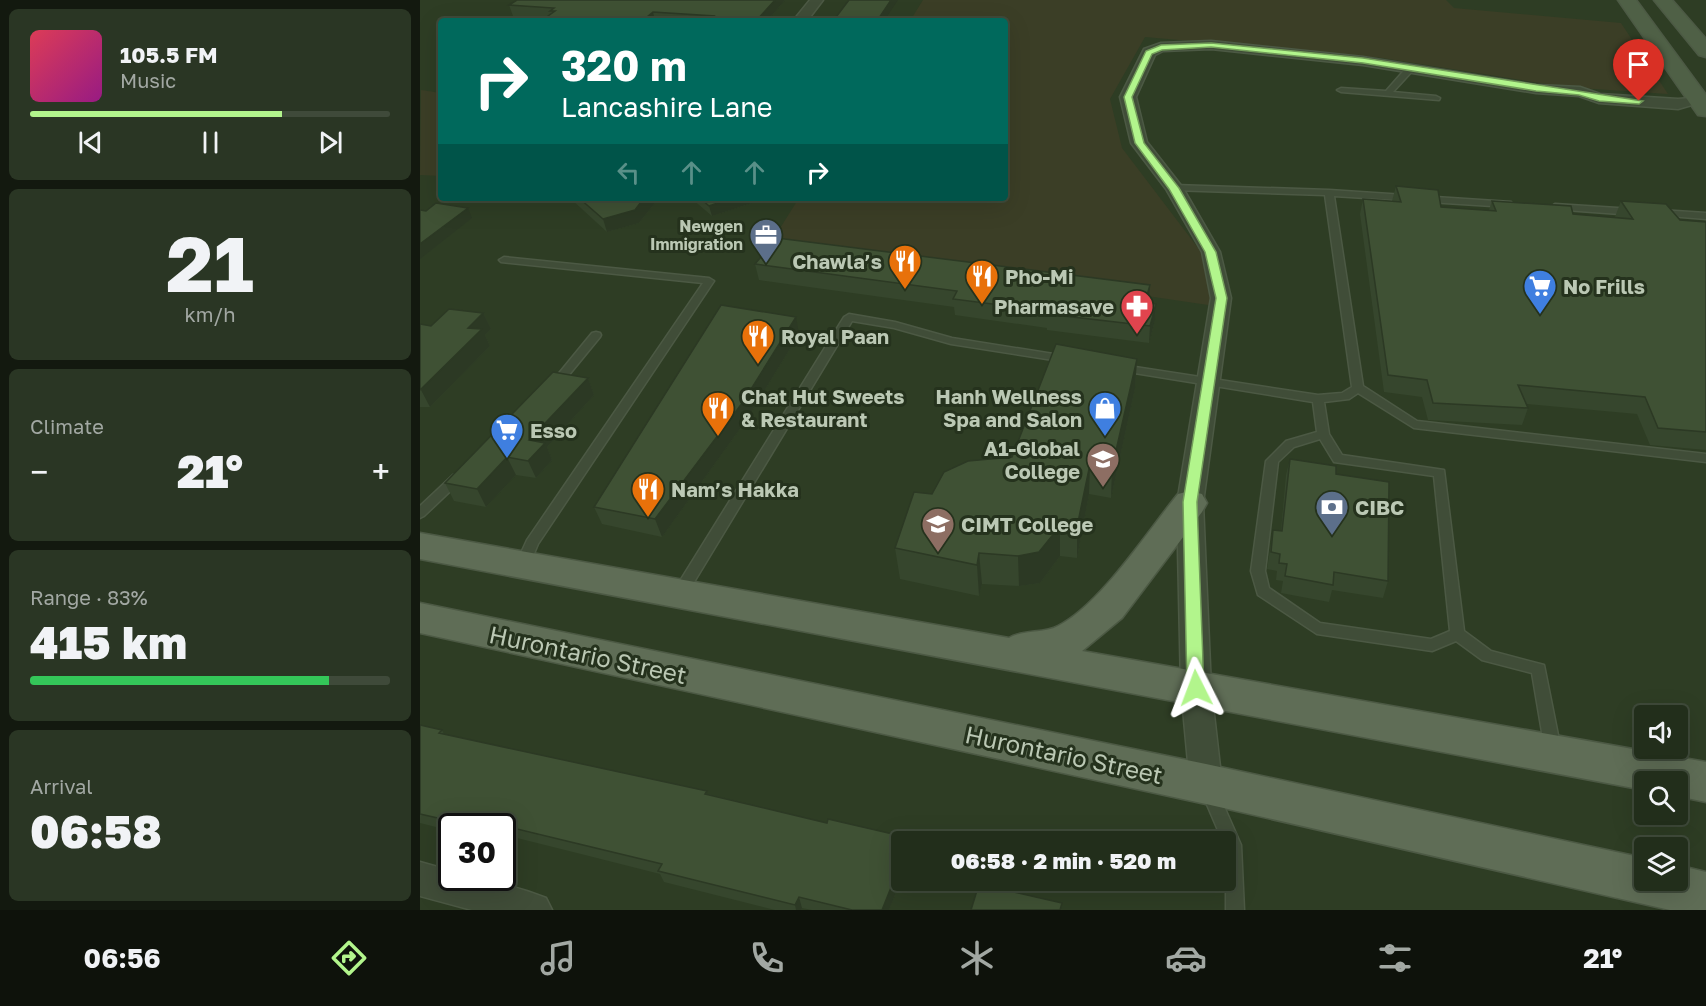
<!DOCTYPE html>
<meta charset="utf-8">
<style>
:root{--surface:#222e1b;--page:#2a3624;--text:#f1f3f6;--muted:#a2a8a3;--line:#3f4a3a;--accent:#b2f58c}
body{margin:0;font-family:"Golos Text",sans-serif;background:var(--page);color:var(--text);height:100vh;display:flex;flex-direction:column;font-size:22px;white-space:nowrap}
*{box-sizing:border-box;margin:0}
p{font-size:20px;color:var(--muted)}
.icon{flex:none;width:33px;height:33px;fill:none;stroke:currentColor;stroke-width:2;stroke-linecap:round;stroke-linejoin:round}
.map{position:relative;flex:1;overflow:hidden}
.panel{display:flex;flex-direction:column;gap:9px;padding:9px;background:#13190f;width:420px}
.panel>*{flex:none}
.hud{position:absolute;left:18px;top:18px;width:570px;height:183px;border-radius:6px;box-shadow:0 6px 24px #0002,0 0 0 2px var(--line);background:#00695c;color:#fff;overflow:hidden}
.buttons{position:absolute;left:1214px;top:705px;display:grid;gap:12px}
.buttons a{display:grid;place-items:center;width:54px;height:54px;border-radius:6px;background:var(--surface);box-shadow:0 6px 24px #0002,0 0 0 2px var(--line);font-size:30px}
.speed{position:absolute;left:18px;top:813px;display:flex;gap:12px;font-size:30px;font-weight:700;text-align:center}
.speed>*{display:grid;place-content:center;width:78px;height:78px;border-radius:50%;background:var(--surface);box-shadow:0 6px 24px #0002,0 0 0 2px var(--line);line-height:1}
.speed .limit{border:3px solid #111;border-radius:9px;background:#fff;color:#111}
.pin{position:absolute;display:grid;place-items:center;width:51px;height:51px;color:#fff;margin:-62px -26px;border-radius:50% 50% 50% 0;rotate:-45deg;box-shadow:0 0 6px #0007}
.pin .icon{rotate:45deg}
.me{position:absolute;width:66px;margin:-33px;rotate:357deg;stroke-linejoin:round;filter:drop-shadow(0 0 4px #0008)}
.turn{display:flex;align-items:center;gap:21px;height:126px;padding:0 24px;font-size:27px}
.turn .icon{width:78px;height:78px;stroke-width:2.5}
.turn b{display:block;font-size:42px;line-height:51px}
.lanes{display:flex;align-items:center;height:57px;padding:0 24px;background:#0003;justify-content:center;gap:30px;direction:ltr}
.lanes .off{opacity:.35}
.big{font-size:45px;font-weight:800;line-height:1.1}
.panel .widget{flex:1;display:flex;flex-direction:column;justify-content:center;gap:9px;min-width:0;padding:0 21px;border-radius:9px;background:var(--page)}
.panel .dial{align-items:center;gap:0}
.dial b{font-size:78px;line-height:1}
.song{display:flex;align-items:center;gap:18px}
.cover{width:72px;height:72px;border-radius:9px;background:linear-gradient(135deg,hsl(350 70% 55%),hsl(310 70% 35%))}
.played{height:6px;border-radius:3px;background:linear-gradient(90deg,var(--accent) 70%,var(--line) 70%)}
.keys{display:flex;justify-content:space-around;direction:ltr}
.heat{display:flex;justify-content:space-between;align-items:center;font-size:33px;direction:ltr}
.charge{height:9px;border-radius:4px;background:linear-gradient(90deg,#34c759 83%,var(--line) 0)}
.trip{position:absolute;left:471px;top:831px;width:345px;height:60px;border-radius:6px;background:var(--surface);box-shadow:0 6px 24px #0002,0 0 0 2px var(--line);font-weight:800;line-height:60px;text-align:center}
.menu{display:flex;height:96px;justify-content:space-around;align-items:center;background:#0e120b;color:var(--muted)}
.menu .icon{width:42px;height:42px}
.menu .current{color:var(--accent)}
.menu b{font-size:27px;color:var(--text)}
main{display:flex;flex:1;min-height:0}
.map>svg:first-child{display:block}
.green{fill:#3b3e26}
.lines{fill:none;stroke-linecap:round;stroke-linejoin:round}
.service-casing{stroke:#4c5944;stroke-width:3}
.minor-casing{stroke:#4c5944;stroke-width:3}
.secondary-casing{stroke:#4c5944;stroke-width:3}
.primary-casing{stroke:#4c5944;stroke-width:3}
.service{fill:#404d38;fill-rule:evenodd}
.minor{fill:#404d38;fill-rule:evenodd}
.secondary{fill:#4f6046;fill-rule:evenodd}
.primary{fill:#5f6d56;fill-rule:evenodd}
.wall{fill:#36462d}
.shaded-wall{fill:#2c3924}
.building{fill:#3f5134;stroke:#2c3924;stroke-width:1.5}
.route{fill:#b2f58c;stroke:#749f5b;stroke-width:1.5}
.labels{text-anchor:middle;dominant-baseline:central;stroke-width:6;stroke-linejoin:round;paint-order:stroke}
.far-poi-label{font-size:16px;font-weight:bold;fill:#bbc8b4;stroke:#25321d;text-anchor:end}
.poi-label{font-size:20px;font-weight:bold;fill:#bbc8b4;stroke:#25321d;text-anchor:start}
.near-street-label{font-size:24px;fill:#bbc8b4;stroke:#25321d}
</style>
<main>
<section class="panel">
<div class="widget">
<div class="song"><i class="cover"></i><div><b>105.5 FM</b><p>Music</p></div></div>
<div class="played"></div>
<div class="keys"><svg class="icon" aria-label="previous" viewBox="0 0 24 24"><path d="M18 5L8 12l10 7zM5 5v14"/></svg><svg class="icon" aria-label="pause" viewBox="0 0 24 24"><path d="M8 5v14M16 5v14"/></svg><svg class="icon" aria-label="next" viewBox="0 0 24 24"><path d="M6 5l10 7-10 7zM19 5v14"/></svg></div>
</div>
<div class="widget dial"><b>21</b><p>km/h</p></div>
<div class="widget"><p>Climate</p>
<div class="heat"><a>−</a><b class="big">21°</b><a>+</a></div>
</div>
<div class="widget"><p>Range · 83%</p><b class="big">415 km</b><div class="charge"></div></div>
<div class="widget"><p>Arrival</p><b class="big">06:58</b></div>
</section>
<div class="map">
<svg width="1286" height="910" viewBox="0 0 1286 910">
<rect width="100%" height="100%" fill="#2e3d24"/>
<g class="green">
<polygon points="503,0 1026,0 1034,8 1201,23 1248,94 1145,87 962,58 725,37 690,99 702,148 788,261 795,306 352,241 379,198 585,198 585,21 490,21"/>
<polygon points="1,90 21,93 21,176 0,175"/>
</g>
<g class="lines">
<defs>
<g id="service">
<polygon points="988,66 995,68 973,92 1016,96 1020,98 1019,100 921,92 917,90 921,88 966,91"/>
<path d="M754,185L909,190L1091,202L1092,204L1088,207L914,196L943,386L997,421L1286,454V462L994,428L938,393L929,399L904,402L909,434L922,455L1024,470L1044,631L1071,651L1124,665L1141,750L1139,755L1133,757L1127,755L1125,750L1112,673L1062,660L1036,641L1012,651L897,634L838,595L831,571L846,461L866,441L897,432L893,402L702,371L697,368L702,365L898,395L922,393L932,387L905,195L751,190V186ZM900,439L914,462L1014,476L1030,631L1011,639L900,623L849,588L845,571L858,462L874,447Z"/>
<polygon points="1135,204 1213,209 1217,212 1213,215 1132,209 1131,207"/>
<polygon points="1240,210 1286,213 1286,219 1237,215 1237,211"/>
<polygon points="84,257 289,278 294,281 118,544 108,568 98,568 96,564 107,540 283,283 81,262 79,260"/>
<polygon points="429,314 475,322 532,338 646,356 651,359 646,362 531,344 474,328 432,321 265,597 260,598 255,597 253,593 255,589 424,317"/>
<polygon points="176,332 180,333 181,335 180,337 139,387 131,387 129,385 131,383 172,333"/>
<polygon points="37,474 41,475 43,478 41,481 4,516 0,518 0,506 33,475"/>
<polygon points="790,786 796,788 821,845 824,910 806,910 806,842 803,842 782,793 784,788"/>
</g>
<g id="minor">
<polygon points="390,0 403,0 387,21 373,21"/>
<polygon points="791,41 943,57 1116,85 1160,87 1180,94 1258,99 1284,97 1286,101 1258,109 1179,103 1159,96 1116,93 943,65 791,49 743,51 735,55 716,97 727,142 763,188 800,252 811,298 783,503 791,688 802,784 797,794 786,798 775,794 770,784 761,688 757,503 791,298 782,252 746,189 711,143 700,97 724,49 741,43"/>
<path d="M0,862L32,871V878C64,878 96,886 126,898L132,910H52L0,896Z"/>
</g>
<g id="secondary">
<polygon points="1198,0 1216,0 1286,95 1286,116 1278,115"/>
<polygon points="1234,0 1252,0 1286,39 1286,57 1279,55"/>
</g>
<g id="primary">
<path d="M770,491L782,494L787,503L782,512L702,618L662,651L1286,762V802L1257,796V782H1224V790L0,559V533L589,638C604,629 623,634 638,626C680,605 727,532 758,494Z"/>
<polygon points="0,603 786,764 1224,858 1224,880 1257,880 1257,865 1286,872 1286,910 1250,910 786,804 0,633"/>
</g>
</defs>
<use href="#service" class="service-casing"/>
<use href="#minor" class="minor-casing"/>
<use href="#secondary" class="secondary-casing"/>
<use href="#primary" class="primary-casing"/>
<use href="#service" class="service"/>
<use href="#minor" class="minor"/>
<use href="#secondary" class="secondary"/>
<use href="#primary" class="primary"/>
</g>
<g class="wall">
<polygon points="97,0 365,0 347,21 121,21 125,18 93,16 89,5"/>
<polygon points="976,186 1021,207 1069,210 1072,201 1153,214 1195,217 1201,201 1260,220 1286,222 1286,450 1230,445 1217,414 1107,404 1108,408 1102,425 1008,420 1002,397 964,392 940,214 943,199 972,201"/>
<polygon points="150,198 239,198 219,223 187,232"/>
<polygon points="271,198 342,198 335,202 292,216"/>
<polygon points="335,264 736,304 735,320 729,343 627,330 627,328 535,315 534,307 339,280"/>
<polygon points="63,313 71,329 65,335 70,346 10,407 0,407 0,324 11,326"/>
<polygon points="379,334 327,419 242,537 182,524 174,507"/>
<polygon points="717,359 715,388 691,498 669,494 657,558 640,556 620,583 599,586 562,584 559,596 480,579 475,548 512,494 592,457"/>
<polygon points="168,378 174,395 127,447 132,460 116,478 96,475 66,507 34,501 25,483"/>
<polygon points="870,459 916,474 968,581 963,598 912,590 909,602 861,593 863,581 856,580 857,571 847,569 853,530 861,531 866,475"/>
<polygon points="0,725 22,730 24,734 288,794 482,842 482,877 469,910 392,910 382,908 381,910 355,910 244,882 240,874 165,855 97,838 92,845 82,843 82,826 32,826 32,831 0,823"/>
</g>
<g class="shaded-wall">
<polygon points="355,0 365,0 347,21 336,21"/>
<polygon points="471,0 478,0 464,21 457,21"/>
<polygon points="233,12 235,21 222,21"/>
<polygon points="224,198 239,198 219,223 187,232 183,219"/>
<polygon points="312,198 342,198 335,202 292,216 289,206"/>
<polygon points="48,208 52,218 0,259 0,244"/>
<polygon points="730,285 729,302 724,319 725,302"/>
<polygon points="736,304 735,320 729,343 730,326"/>
<polygon points="63,313 71,329 65,335 70,346 10,407 1,390 48,328"/>
<polygon points="376,317 379,334 327,419 242,537 235,519"/>
<polygon points="717,359 715,388 691,498 692,468"/>
<polygon points="168,378 174,395 127,447 132,460 116,478 108,461 109,440"/>
<polygon points="87,457 96,475 66,507 57,489"/>
<polygon points="670,464 669,494 657,558 657,527"/>
<polygon points="640,526 640,556 620,583 599,586 598,556"/>
<polygon points="559,553 562,584 559,596 557,565"/>
<polygon points="89,827 97,838 92,845 84,834"/>
<polygon points="482,860 482,877 469,910 462,910"/>
<polygon points="379,897 382,908 381,910 376,910 375,905"/>
</g>
<g class="building">
<polygon points="97,0 355,0 336,21 289,21 294,16 233,12 222,21 121,21 135,11 130,11 134,8 89,5"/>
<polygon points="429,0 471,0 457,21 413,21"/>
<polygon points="976,186 1018,190 1021,207 1076,211 1072,201 1151,206 1153,214 1213,219 1201,201 1246,204 1260,220 1286,222 1286,432 1238,428 1225,397 1098,385 1108,408 1013,403 1007,380 968,375 943,199 981,202"/>
<polygon points="159,198 224,198 215,210 183,219"/>
<polygon points="280,198 312,198 289,206"/>
<polygon points="16,203 48,208 0,244 0,210 6,211"/>
<polygon points="357,238 730,285 725,302 736,304 730,326 627,314 628,311 533,299 537,291 335,264"/>
<polygon points="301,305 376,317 323,402 235,519 174,507"/>
<polygon points="29,309 63,313 48,328 62,329 0,390 0,324 11,326"/>
<polygon points="636,344 717,359 692,468 670,464 657,527 640,526 619,552 598,556 559,553 557,565 475,548 494,492 512,494 524,472 548,461 592,457"/>
<polygon points="133,372 168,378 109,440 125,443 108,461 87,457 57,489 25,483"/>
<polygon points="870,459 916,466 916,474 969,482 968,581 914,572 913,585 865,576 867,564 859,563 860,554 851,552 853,530 862,531"/>
<polygon points="0,725 22,730 19,733 287,791 285,794 407,823 408,819 490,838 488,842 482,842 482,860 462,910 432,910 379,897 375,905 238,871 242,864 159,844 89,827 84,834 82,834 82,826 53,826 0,814"/>
<polygon points="559,884 642,903 640,910 551,910"/>
</g>
<polygon class="route" points="791,43 943,58 1223,101 1219,104 1179,101 1159,95 1116,91 943,63 791,47 742,50 732,54 712,97 724,143 759,188 796,252 807,298 777,502 784,688 782,693 770,693 767,688 763,502 796,298 785,252 749,189 715,143 704,97 726,51 741,45"/>
<defs>
<symbol id="office-pin" viewBox="-11 -11 22 30"><path d="M0 17L-7.5 6A9.5 9.5 0 1 1 7.5 6Z" fill="#5c6f8a" stroke="#25321d"/><path d="M-6-3h4V-5.5h4V-3h4V5H-6ZM-1-4.5V-3h2v-1.5ZM-6 0V1H6V0Z" fill="#fff"/></symbol>
<symbol id="restaurant-pin" viewBox="-11 -11 22 30"><path d="M0 17L-7.5 6A9.5 9.5 0 1 1 7.5 6Z" fill="#e8710a" stroke="#25321d"/><path d="M-5-6h1v4h1v-4h1v4h1v-4h1v5L-1.5 .5V6h-2V.5L-5-1ZM5-6V6H3V1.5H1.5Q1.5-4 5-6Z" fill="#fff"/></symbol>
<symbol id="supermarket-pin" viewBox="-11 -11 22 30"><path d="M0 17L-7.5 6A9.5 9.5 0 1 1 7.5 6Z" fill="#3f7fe0" stroke="#25321d"/><path d="M-6-5.5h2.5l.6 2H6L4.5 2H-2.5L-4.4-4H-6ZM-1.5 3.2a1.3 1.3 0 1 0 .1 0ZM3 3.2a1.3 1.3 0 1 0 .1 0Z" fill="#fff"/></symbol>
<symbol id="pharmacy-pin" viewBox="-11 -11 22 30"><path d="M0 17L-7.5 6A9.5 9.5 0 1 1 7.5 6Z" fill="#e0444e" stroke="#25321d"/><path d="M-2-6h4v4h4v4h-4v4h-4v-4h-4v-4h4Z" fill="#fff"/></symbol>
<symbol id="shop-pin" viewBox="-11 -11 22 30"><path d="M0 17L-7.5 6A9.5 9.5 0 1 1 7.5 6Z" fill="#3f7fe0" stroke="#25321d"/><path d="M-5-2.5h2.3a2.7 3.5 0 0 1 5.4 0H5L5.5 6h-11ZM-1.5-2.5h3a1.5 2.3 0 0 0-3 0Z" fill="#fff"/></symbol>
<symbol id="university-pin" viewBox="-11 -11 22 30"><path d="M0 17L-7.5 6A9.5 9.5 0 1 1 7.5 6Z" fill="#8d6e63" stroke="#25321d"/><path d="M0-5L7-2L0 1L-7-2ZM-4 1L0 2.5L4 1V4Q0 6-4 4Z" fill="#fff"/></symbol>
<symbol id="bank-pin" viewBox="-11 -11 22 30"><path d="M0 17L-7.5 6A9.5 9.5 0 1 1 7.5 6Z" fill="#5c6f8a" stroke="#25321d"/><path d="M-6-4H6V4H-6ZM0-2.3a2.3 2.3 0 1 0 0 4.6a2.3 2.3 0 1 0 0-4.6Z" fill="#fff"/></symbol>
</defs>
<g fill-rule="evenodd">
<use href="#office-pin" x="327" y="216" width="38" height="52"/>
<use href="#restaurant-pin" x="466" y="242" width="38" height="52"/>
<use href="#restaurant-pin" x="543" y="257" width="38" height="52"/>
<use href="#supermarket-pin" x="1101" y="267" width="38" height="52"/>
<use href="#pharmacy-pin" x="698" y="287" width="38" height="52"/>
<use href="#restaurant-pin" x="319" y="317" width="38" height="52"/>
<use href="#restaurant-pin" x="279" y="389" width="38" height="52"/>
<use href="#shop-pin" x="666" y="389" width="38" height="52"/>
<use href="#supermarket-pin" x="68" y="411" width="38" height="52"/>
<use href="#university-pin" x="664" y="440" width="38" height="52"/>
<use href="#restaurant-pin" x="209" y="470" width="38" height="52"/>
<use href="#bank-pin" x="893" y="488" width="38" height="52"/>
<use href="#university-pin" x="499" y="505" width="38" height="52"/>
</g>
<g class="labels">
<g class="far-poi-label">
<text x="323" y="226">Newgen<tspan x="323" dy="18">Immigration</tspan></text>
</g>
<g class="poi-label">
<text x="462" y="261" text-anchor="end">Chawla’s</text>
<text x="585" y="276">Pho-Mi</text>
<text x="1143" y="286">No Frills</text>
<text x="694" y="306" text-anchor="end">Pharmasave</text>
<text x="361" y="336">Royal Paan</text>
<text x="321" y="396">Chat Hut Sweets<tspan x="321" dy="23">&amp; Restaurant</tspan></text>
<text x="662" y="396" text-anchor="end">Hanh Wellness<tspan x="662" dy="23">Spa and Salon</tspan></text>
<text x="110" y="430">Esso</text>
<text x="660" y="448" text-anchor="end">A1-Global<tspan x="660" dy="23">College</tspan></text>
<text x="251" y="489">Nam’s Hakka</text>
<text x="935" y="507">CIBC</text>
<text x="541" y="524">CIMT College</text>
</g>
<g class="near-street-label">
<text transform="translate(168 654) rotate(12)">Hurontario Street</text>
<text transform="translate(644 754) rotate(12)">Hurontario Street</text>
</g>
</g>
</svg>
<div class="buttons">
<a><svg class="icon" aria-label="sound" viewBox="0 0 24 24"><path d="M4 9h4l5-4v14l-5-4H4zM17 9q2 3 0 6"/></svg></a>
<a><svg class="icon" aria-label="search" viewBox="0 0 24 24"><circle cx="10" cy="10" r="6"/><path d="M15 15l6 6"/></svg></a>
<a><svg class="icon" aria-label="layers" viewBox="0 0 24 24"><path d="M12 4l9 5-9 5-9-5zM3 14l9 5 9-5"/></svg></a>
</div>
<div class="speed"><div class="limit">30</div></div>
<div class="pin" style="left:1219px;top:101px;background:#d93025"><svg class="icon" aria-label="arrive" viewBox="0 0 24 24"><path d="M6 21V4h12l-3 4 3 4H6"/></svg></div>
<svg class="me" style="left:776px;top:688px" viewBox="-20 -20 40 40"><path d="M0-17L14 15 0 8-14 15z" fill="#b2f58c" stroke="#fff" stroke-width="4"/></svg>
<div class="trip">06:58 · 2 min · 520 m</div>
<div class="hud">
<div class="turn"><svg class="icon" aria-label="right" viewBox="0 0 24 24"><path d="M7 20v-9h11M14 6l5 5-5 5"/></svg><div><b>320 m</b>Lancashire Lane</div></div>
<div class="lanes"><svg class="icon off" aria-label="left" viewBox="0 0 24 24"><path d="M17 20v-9H6M10 6l-5 5 5 5"/></svg><svg class="icon off" aria-label="ahead" viewBox="0 0 24 24"><path d="M12 20V5M6 11l6-6 6 6"/></svg><svg class="icon off" aria-label="ahead" viewBox="0 0 24 24"><path d="M12 20V5M6 11l6-6 6 6"/></svg><svg class="icon" aria-label="right" viewBox="0 0 24 24"><path d="M7 20v-9h11M14 6l5 5-5 5"/></svg></div>
</div>
</div>
</main>
<nav class="menu">
<b>06:56</b>
<svg class="icon current" aria-label="directions" viewBox="0 0 24 24"><path d="M12 3l9 9-9 9-9-9zM9 14v-3h6M13 9l2 2-2 2"/></svg>
<svg class="icon" aria-label="music" viewBox="0 0 24 24"><path d="M9 18V5l10-2v13"/><circle cx="6" cy="18" r="3"/><circle cx="16" cy="16" r="3"/></svg>
<svg class="icon" aria-label="phone" viewBox="0 0 24 24"><path d="M5 4h4l2 5-3 2q2 4 5 5l2-3 5 2v4C11 20 4 13 5 4z"/></svg>
<svg class="icon" aria-label="climate" viewBox="0 0 24 24"><path d="M12 3v18M4 7l16 10M4 17L20 7"/></svg>
<svg class="icon" aria-label="car" viewBox="0 0 24 24"><path d="M5 17H2v-5l4-1 3-4h7l3 4 3 1v5h-3M9 17h6M6 11h13"/><circle cx="7" cy="17" r="2"/><circle cx="17" cy="17" r="2"/></svg>
<svg class="icon" aria-label="filters" viewBox="0 0 24 24"><path d="M4 7h16M4 17h16"/><circle cx="9" cy="7" r="2"/><circle cx="15" cy="17" r="2"/></svg>
<b>21°</b>
</nav>
